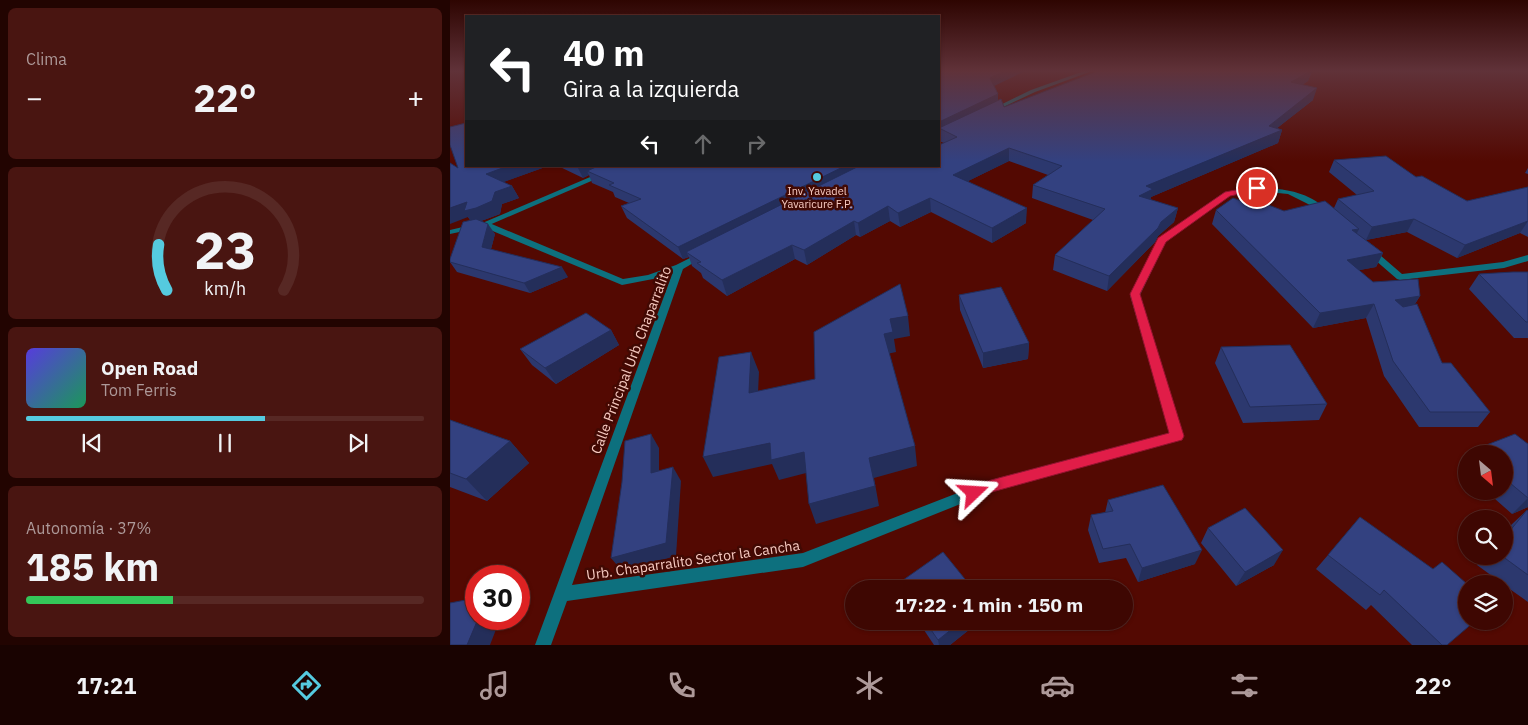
<!DOCTYPE html>
<html lang="es">
<meta charset="utf-8">
<style>
:root{--surface:#3e0702;--page:#491511;--text:#f1f3f6;--muted:#ad9999;--line:#572824;--accent:#55cadf}
body{margin:0;font-family:"IBM Plex Sans",sans-serif;background:var(--page);color:var(--text);height:100vh;display:flex;flex-direction:column;font-size:19px;white-space:nowrap}
*{box-sizing:border-box;margin:0}
p{font-size:16px;color:var(--muted)}
.icon{flex:none;width:28px;height:28px;fill:none;stroke:currentColor;stroke-width:2;stroke-linecap:round;stroke-linejoin:round}
.map{position:relative;flex:1;overflow:hidden}
.side{display:flex;flex-direction:column;gap:8px;padding:8px;background:#220401;width:450px}
.side>*{flex:none}
.banner{position:absolute;left:15px;top:15px;width:475px;height:152px;border-radius:0px;box-shadow:0 1px 4px #0004,0 0 0 1px var(--line);background:#202124;color:#fff;overflow:hidden}
.needle{width:32px;rotate:152deg}
.buttons{position:absolute;left:1008px;top:445px;display:grid;gap:10px}
.buttons a{display:grid;place-items:center;width:55px;height:55px;border-radius:50%;background:var(--surface);box-shadow:0 1px 4px #0004,0 0 0 1px var(--line);font-size:25px}
.speed{position:absolute;left:15px;top:565px;display:flex;gap:10px;font-size:25px;font-weight:700;text-align:center}
.speed>*{display:grid;place-content:center;width:65px;height:65px;border-radius:50%;background:var(--surface);box-shadow:0 1px 4px #0004,0 0 0 1px var(--line);line-height:1}
.speed .limit{border:8px solid #d22;background:#fff;color:#111}
.pin{position:absolute;display:grid;place-items:center;width:42px;height:42px;color:#fff;margin:-21px;border:2px solid #fff;border-radius:50%;box-shadow:0 1px 5px #0007}
.me{position:absolute;width:55px;margin:-28px;rotate:70deg;stroke-linejoin:round;filter:drop-shadow(0 0 4px #0008)}
.turn{display:flex;align-items:center;gap:18px;height:105px;padding:0 15px;font-size:22px}
.turn .icon{width:65px;height:65px;stroke-width:2.5}
.turn b{display:block;font-size:35px;line-height:42px}
.lanes{display:flex;align-items:center;height:48px;padding:0 15px;background:#0003;justify-content:center;gap:25px;direction:ltr}
.lanes .off{opacity:.35}
.big{font-size:38px;font-weight:800;line-height:1.1}
.side .tile{flex:1;display:flex;flex-direction:column;justify-content:center;gap:8px;min-width:0;padding:0 18px;border-radius:8px;background:var(--page)}
.side .dial{align-items:center;gap:0}
.dial svg{height:130px;overflow:visible;fill:none;stroke:var(--line);stroke-width:7;stroke-linecap:round;text-anchor:middle}
.dial text{fill:var(--text);stroke:none}
.song{display:flex;align-items:center;gap:15px}
.cover{width:60px;height:60px;border-radius:8px;background:linear-gradient(135deg,hsl(250 70% 55%),hsl(150 70% 35%))}
.played{height:5px;border-radius:2px;background:linear-gradient(90deg,var(--accent) 60%,var(--line) 60%)}
.keys{display:flex;justify-content:space-around;direction:ltr}
.heat{display:flex;justify-content:space-between;align-items:center;font-size:28px;direction:ltr}
.charge{height:8px;border-radius:4px;background:linear-gradient(90deg,#34c759 37%,var(--line) 0)}
.trip{position:absolute;left:395px;top:580px;width:288px;height:50px;border-radius:25px;background:var(--surface);box-shadow:0 1px 4px #0004,0 0 0 1px var(--line);font-weight:800;line-height:50px;text-align:center}
.dock{display:flex;height:80px;justify-content:space-around;align-items:center;background:#190301;color:var(--muted)}
.dock .icon{width:35px;height:35px}
.dock .active{color:var(--accent)}
.dock b{font-size:22px;color:var(--text)}
main{display:flex;flex:1;min-height:0}
.map>svg:first-child{display:block}
.lines{fill:none;stroke-linecap:round;stroke-linejoin:round}
.service{fill:#0d707e;fill-rule:evenodd}
.minor{fill:#0d707e;fill-rule:evenodd}
.wall{fill:#2c386e}
.shaded-wall{fill:#242e5a}
.building{fill:#334180;stroke:#242e5a}
.route{fill:#e11d48;stroke:#92132f}
.poi-dot{fill:#55cadf;stroke:#410903;stroke-width:2}
.labels{text-anchor:middle;dominant-baseline:central;stroke-width:5;stroke-linejoin:round;paint-order:stroke}
.far-poi-label{font-size:11px;fill:#f7cac1;stroke:#410903}
.street-label{font-size:14px;fill:#f7cac1;stroke:#410903}
</style>
<main>
<section class="side">
<div class="tile"><p>Clima</p>
<div class="heat"><a>−</a><b class="big">22°</b><a>+</a></div>
</div>
<div class="tile dial"><svg viewBox="0 0 100 80">
<path d="M14 69A42 42 0 1 1 86 69"/>
<path d="M14 69A42 42 0 0 1 9 41" stroke="#55cadf"/>
<text x="50" y="56" font-size="32" font-weight="700">23</text>
<text x="50" y="72" font-size="11">km/h</text>
</svg></div>
<div class="tile">
<div class="song"><i class="cover"></i><div><b>Open Road</b><p>Tom Ferris</p></div></div>
<div class="played"></div>
<div class="keys"><svg class="icon" aria-label="previous" viewBox="0 0 24 24"><path d="M18 5L8 12l10 7zM5 5v14"/></svg><svg class="icon" aria-label="pause" viewBox="0 0 24 24"><path d="M8 5v14M16 5v14"/></svg><svg class="icon" aria-label="next" viewBox="0 0 24 24"><path d="M6 5l10 7-10 7zM19 5v14"/></svg></div>
</div>
<div class="tile"><p>Autonomía · 37%</p><b class="big">185 km</b><div class="charge"></div></div>
</section>
<div class="map">
<svg width="1078" height="645" viewBox="0 0 1078 645">
<rect width="100%" height="100%" fill="#530902"/>
<g class="lines">
<polygon class="service" points="166,166 176,166 37,226 31,226 30,224"/>
<g class="minor">
<polygon points="634,71 642,71 585,92 545,111 540,110 581,90"/>
<path d="M807,187C834,189 859,191 879,212L878,214H872L862,206L838,194L807,191L780,196L716,241L690,295L733,436L731,439L543,491L353,567L117,601L101,645H85L223,272L203,279L172,285L33,227L0,234V230L34,222H37L173,279L198,275L226,265L248,254L251,253L255,256L233,269L122,585L353,553L541,480L720,433L680,295L709,238L775,192Z"/>
<polygon points="920,248 923,249 952,274 1053,262 1078,255 1078,261 1054,268 950,280 947,279 917,253 916,251 917,249"/>
</g>
</g>
<g class="wall">
<polygon points="489,71 544,86 548,94 548,101 554,107 648,71 862,71 858,81 852,85 863,100 827,128 832,130 828,143 701,197 700,200 728,208 724,222 708,236 705,242 657,291 603,270 605,255 643,220 582,198 583,185 598,175 559,161 518,181 576,223 542,243 481,212 450,227 440,221 410,237 406,235 357,265 345,259 277,296 253,278 251,273 242,266 239,257 233,259 177,218 171,206 179,203 165,197 163,192 142,183 139,175 133,178 108,166 489,166 494,143 489,141"/>
<polygon points="884,160 966,177 1017,201 1078,187 1078,237 1070,233 1007,258 957,232 916,240 933,253 926,267 909,270 923,282 970,296 965,304 992,363 1040,412 1028,427 969,427 934,376 916,318 863,328 762,224 766,210 811,208 834,211 884,208 888,199 907,195 879,172"/>
<polygon points="16,166 98,166 53,182 62,186 69,198 52,204 50,214 31,221 45,234 41,249 118,277 80,293 7,272 0,262 0,259 20,220 18,217 8,168"/>
<polygon points="1078,168 1078,174 1075,173"/>
<polygon points="1078,272 1078,338 1064,338 1019,289 1029,274"/>
<polygon points="509,295 579,343 578,359 533,368 510,310"/>
<polygon points="161,330 169,345 106,384 82,365 70,349"/>
<polygon points="771,347 877,404 869,420 793,423 765,363"/>
<polygon points="0,420 60,441 79,463 37,501 0,487"/>
<polygon points="1078,444 1078,507 1062,514 1036,491 1054,491 1054,454 1019,454 1021,451"/>
<polygon points="1016,457 1016,474 1008,466"/>
<polygon points="658,500 745,564 688,582 676,558 649,563 638,530 641,515 655,513"/>
<polygon points="1077,510 1078,511 1078,602 1054,585 1054,584 1053,584 1027,565 1035,556 1054,556 1054,533 1060,526"/>
<polygon points="910,517 997,645 962,645 921,605 916,610 866,569 878,555"/>
<polygon points="758,528 824,565 786,586 751,543"/>
<polygon points="468,621 530,621 500,645 484,645"/>
</g>
<g class="shaded-wall">
<polygon points="555,71 575,71 540,88 540,78"/>
<polygon points="861,71 862,71 858,81 837,93 841,82"/>
<polygon points="867,88 863,100 816,137 832,130 828,143 701,197 700,203 689,196 696,186 819,126"/>
<polygon points="548,94 548,104 489,128 489,133 489,122"/>
<polygon points="559,148 559,161 504,188 503,175"/>
<polygon points="58,166 98,166 43,186 36,174"/>
<polygon points="127,166 161,166 137,171 139,175 133,178"/>
<polygon points="395,166 420,166 236,252 239,257 233,259 228,247"/>
<polygon points="62,186 69,198 52,204 50,214 34,220 22,223 18,217 0,224 0,208"/>
<polygon points="480,198 481,212 450,227 448,213"/>
<polygon points="438,206 440,221 410,237 408,223"/>
<polygon points="577,208 576,223 542,243 542,228"/>
<polygon points="728,208 724,222 708,236 705,242 657,291 659,276 711,222"/>
<polygon points="964,219 957,232 916,240 922,227"/>
<polygon points="404,221 406,235 357,265 354,250"/>
<polygon points="1078,221 1070,233 1007,258 1015,245"/>
<polygon points="38,224 45,234 39,257 32,247"/>
<polygon points="909,229 902,243 902,230"/>
<polygon points="342,245 345,259 277,296 272,280"/>
<polygon points="933,253 926,267 890,274 897,260"/>
<polygon points="112,267 118,277 80,293 74,283"/>
<polygon points="970,296 961,310 936,315 945,300"/>
<polygon points="924,304 916,318 863,328 870,313"/>
<polygon points="458,316 460,336 444,339 446,352 437,354 434,334 440,319"/>
<polygon points="161,330 169,345 106,384 95,368"/>
<polygon points="579,343 578,359 533,368 533,353"/>
<polygon points="301,352 309,372 307,413 299,393"/>
<polygon points="201,434 209,448 209,487 201,473"/>
<polygon points="60,441 79,463 37,501 16,479"/>
<polygon points="320,443 354,452 360,472 329,480 322,464 263,477 253,457"/>
<polygon points="465,446 467,466 424,478 429,506 366,524 359,504 419,458"/>
<polygon points="223,467 231,481 226,556 172,571 161,558"/>
<polygon points="1078,498 1078,507 1062,514"/>
<polygon points="752,550 745,564 688,582 692,568"/>
<polygon points="833,550 824,565 786,586 795,572"/>
<polygon points="28,619 50,619 40,645 17,645"/>
<polygon points="512,621 530,621 500,645 489,645 488,640"/>
</g>
<g class="building">
<polygon points="489,71 555,71 540,78 548,94 489,122"/>
<polygon points="648,71 861,71 841,82 867,88 819,126 832,130 696,186 703,189 689,196 728,208 711,222 708,228 659,276 605,255 655,209 583,185 612,166 559,148 503,175 577,208 542,228 480,198 448,213 438,206 408,223 404,221 354,250 342,245 272,280 247,263 251,262 236,252 409,166 489,166 489,145 507,137 489,128 551,99 554,107"/>
<polygon points="16,123 16,166 58,166 36,174 62,186 45,192 42,201 26,208 14,211 17,202 0,208 0,163 8,168 0,145 0,127"/>
<polygon points="936,156 966,177 972,176 1017,201 1078,187 1078,221 1015,245 964,219 922,227 888,199 924,191 884,160"/>
<polygon points="148,166 395,166 228,247 171,206 191,199 159,185 164,183 137,171"/>
<polygon points="783,198 811,208 816,204 834,211 875,201 909,229 902,230 933,253 897,260 923,282 968,279 970,296 945,300 953,307 967,304 992,363 1001,363 1040,412 980,412 943,361 924,304 870,313 766,210"/>
<polygon points="26,219 38,224 32,247 112,267 74,283 0,262 0,259 13,222"/>
<polygon points="1063,272 1078,272 1078,322 1076,322 1029,274"/>
<polygon points="450,284 458,316 440,319 443,332 434,334 465,446 419,458 425,486 359,504 354,452 321,460 320,443 253,457 269,357 301,352 299,393 365,379 364,332"/>
<polygon points="551,287 579,343 533,353 509,295"/>
<polygon points="136,313 161,330 95,368 70,349"/>
<polygon points="840,345 877,404 800,407 771,347"/>
<polygon points="0,420 60,441 16,479 0,473"/>
<polygon points="201,434 201,473 223,467 216,543 161,558 172,482 175,441"/>
<polygon points="1065,434 1078,444 1078,498 1054,478 1054,454 1025,454 1021,451"/>
<polygon points="713,485 752,550 692,568 680,544 653,549 641,515 663,511 658,500"/>
<polygon points="795,508 833,550 795,572 758,528"/>
<polygon points="1077,510 1078,511 1078,575 1052,556 1054,556 1054,538"/>
<polygon points="910,517 983,569 992,562 1017,584 1016,584 1016,621 1025,621 997,645 992,645 934,590 930,595 878,555"/>
<polygon points="493,552 523,589 453,589 449,583"/>
<polygon points="26,598 26,619 28,619 17,645 0,645 0,603"/>
<polygon points="475,621 512,621 488,640"/>
</g>
<linearGradient id="sky" x2="0" y2="1"><stop stop-color="#2e0501"/><stop offset="0.44" stop-color="#603239"/><stop offset="1" stop-color="#603239" stop-opacity="0"/></linearGradient>
<rect width="1078" height="161" fill="url(#sky)"/>
<polygon class="route" points="807,186 810,187 810,190 780,196 716,242 690,294 734,436 732,440 542,492 524,499 518,498 516,493 518,488 541,480 719,433 680,294 708,238 775,192"/>
<circle class="poi-dot" cx="367" cy="177" r="5"/>
<g class="labels">
<g class="far-poi-label">
<text x="367" y="191">Inv. Yavadel<tspan x="367" dy="13">Yavaricure F.P.</tspan></text>
</g>
<g class="street-label">
<text transform="translate(181 360) rotate(-69)">Calle Principal Urb. Chaparralito</text>
<text transform="translate(243 560) rotate(-8)">Urb. Chaparralito Sector la Cancha</text>
</g>
</g>
</svg>
<div class="buttons">
<a><svg class="needle" viewBox="-14 -14 28 28"><path d="M0-13l5 13h-10z" fill="#e53935"/><path d="M0 13l5-13h-10z" fill="#ad9999"/></svg></a>
<a><svg class="icon" aria-label="search" viewBox="0 0 24 24"><circle cx="10" cy="10" r="6"/><path d="M15 15l6 6"/></svg></a>
<a><svg class="icon" aria-label="layers" viewBox="0 0 24 24"><path d="M12 4l9 5-9 5-9-5zM3 14l9 5 9-5"/></svg></a>
</div>
<div class="speed"><div class="limit">30</div></div>
<div class="pin" style="left:807px;top:188px;background:#d93025"><svg class="icon" aria-label="arrive" viewBox="0 0 24 24"><path d="M6 21V4h12l-3 4 3 4H6"/></svg></div>
<svg class="me" style="left:524px;top:493px" viewBox="-20 -20 40 40"><path d="M0-17L14 15 0 8-14 15z" fill="#e11d48" stroke="#fff" stroke-width="4"/></svg>
<div class="trip">17:22 · 1 min · 150 m</div>
<div class="banner">
<div class="turn"><svg class="icon" aria-label="left" viewBox="0 0 24 24"><path d="M17 20v-9H6M10 6l-5 5 5 5"/></svg><div><b>40 m</b>Gira a la izquierda</div></div>
<div class="lanes"><svg class="icon" aria-label="left" viewBox="0 0 24 24"><path d="M17 20v-9H6M10 6l-5 5 5 5"/></svg><svg class="icon off" aria-label="ahead" viewBox="0 0 24 24"><path d="M12 20V5M6 11l6-6 6 6"/></svg><svg class="icon off" aria-label="right" viewBox="0 0 24 24"><path d="M7 20v-9h11M14 6l5 5-5 5"/></svg></div>
</div>
</div>
</main>
<nav class="dock">
<b>17:21</b>
<svg class="icon active" aria-label="directions" viewBox="0 0 24 24"><path d="M12 3l9 9-9 9-9-9zM9 14v-3h6M13 9l2 2-2 2"/></svg>
<svg class="icon" aria-label="music" viewBox="0 0 24 24"><path d="M9 18V5l10-2v13"/><circle cx="6" cy="18" r="3"/><circle cx="16" cy="16" r="3"/></svg>
<svg class="icon" aria-label="phone" viewBox="0 0 24 24"><path d="M5 4h4l2 5-3 2q2 4 5 5l2-3 5 2v4C11 20 4 13 5 4z"/></svg>
<svg class="icon" aria-label="climate" viewBox="0 0 24 24"><path d="M12 3v18M4 7l16 10M4 17L20 7"/></svg>
<svg class="icon" aria-label="car" viewBox="0 0 24 24"><path d="M5 17H2v-5l4-1 3-4h7l3 4 3 1v5h-3M9 17h6M6 11h13"/><circle cx="7" cy="17" r="2"/><circle cx="17" cy="17" r="2"/></svg>
<svg class="icon" aria-label="filters" viewBox="0 0 24 24"><path d="M4 7h16M4 17h16"/><circle cx="9" cy="7" r="2"/><circle cx="15" cy="17" r="2"/></svg>
<b>22°</b>
</nav>
